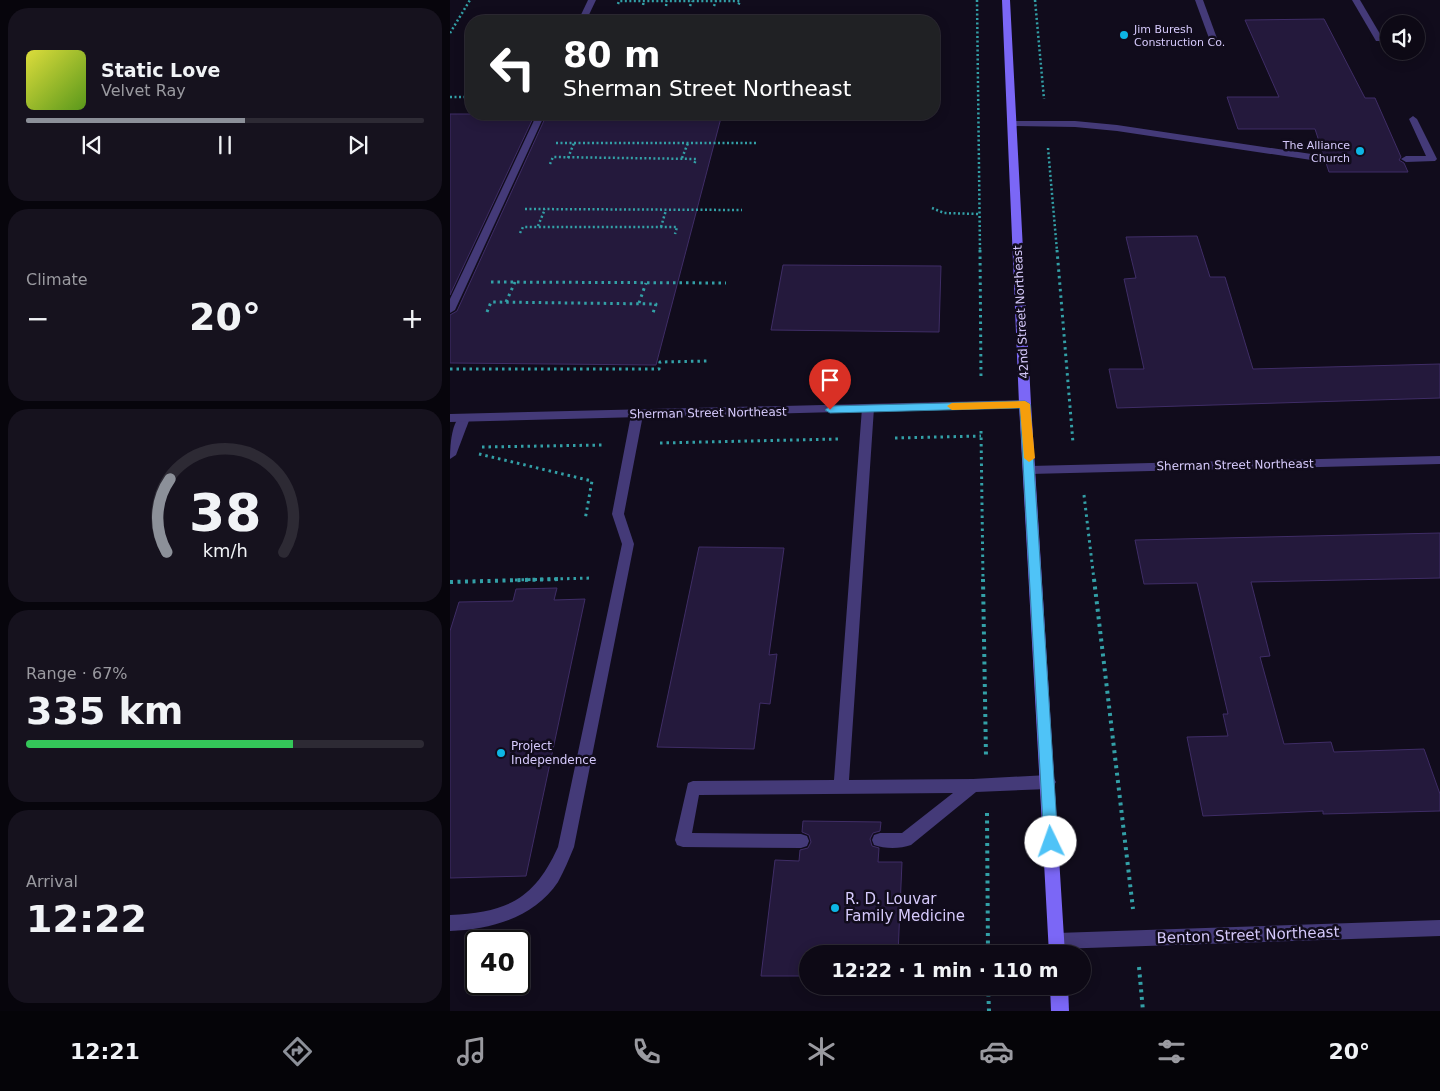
<!DOCTYPE html>
<meta charset="utf-8">
<style>
:root{--surface:#0d0915;--page:#16121e;--text:#f1f3f6;--muted:#9a9aa0;--line:#2d2a34;--accent:#8c9099}
body{margin:0;font-family:"DejaVu Sans",sans-serif;background:var(--page);color:var(--text);height:100vh;display:flex;flex-direction:column;font-size:19px;white-space:nowrap}
*{box-sizing:border-box;margin:0}
p{font-size:16px;color:var(--muted)}
.icon{flex:none;width:28px;height:28px;fill:none;stroke:currentColor;stroke-width:2;stroke-linecap:round;stroke-linejoin:round}
.map{position:relative;flex:1;overflow:hidden}
.panel{display:flex;flex-direction:column;gap:8px;padding:8px;background:#07050c;width:450px}
.panel>*{flex:none}
.top-card{position:absolute;left:15px;top:15px;width:475px;height:105px;border-radius:20px;box-shadow:0 2px 12px #0003,0 0 0 1px var(--line);background:#202124;color:#fff;overflow:hidden}
.buttons{position:absolute;left:930px;top:15px;display:grid;gap:10px}
.buttons a{display:grid;place-items:center;width:45px;height:45px;border-radius:50%;background:var(--surface);box-shadow:0 2px 12px #0003,0 0 0 1px var(--line);font-size:25px}
.speed{position:absolute;left:15px;top:930px;display:flex;gap:10px;font-size:25px;font-weight:700;text-align:center}
.speed>*{display:grid;place-content:center;width:65px;height:65px;border-radius:50%;background:var(--surface);box-shadow:0 2px 12px #0003,0 0 0 1px var(--line);line-height:1}
.speed .limit{border:2px solid #111;border-radius:8px;background:#fff;color:#111}
.pin{position:absolute;display:grid;place-items:center;width:42px;height:42px;color:#fff;margin:-51px -21px;border-radius:50% 50% 50% 0;rotate:-45deg;box-shadow:0 0 5px #0007}
.pin .icon{rotate:45deg}
.me{position:absolute;width:55px;margin:-28px;rotate:357deg;stroke-linejoin:round;filter:drop-shadow(0 0 4px #0008)}
.turn{display:flex;align-items:center;gap:18px;height:105px;padding:0 15px;font-size:22px}
.turn .icon{width:65px;height:65px;stroke-width:2.5}
.turn b{display:block;font-size:35px;line-height:42px}
.big{font-size:38px;font-weight:700;line-height:1.1}
.panel .widget{flex:1;display:flex;flex-direction:column;justify-content:center;gap:8px;min-width:0;padding:0 18px;border-radius:20px;background:var(--page)}
.panel .dial{align-items:center;gap:0}
.dial svg{height:130px;overflow:visible;fill:none;stroke:var(--line);stroke-width:7;stroke-linecap:round;text-anchor:middle}
.dial text{fill:var(--text);stroke:none}
.song{display:flex;align-items:center;gap:15px}
.cover{width:60px;height:60px;border-radius:8px;background:linear-gradient(135deg,hsl(60 70% 55%),hsl(90 70% 35%))}
.played{height:5px;border-radius:2px;background:linear-gradient(90deg,var(--accent) 55%,var(--line) 55%)}
.keys{display:flex;justify-content:space-around;direction:ltr}
.heat{display:flex;justify-content:space-between;align-items:center;font-size:28px;direction:ltr}
.charge{height:8px;border-radius:4px;background:linear-gradient(90deg,#34c759 67%,var(--line) 0)}
.trip{position:absolute;left:349px;top:945px;width:292px;height:50px;border-radius:25px;background:var(--surface);box-shadow:0 2px 12px #0003,0 0 0 1px var(--line);font-weight:700;line-height:50px;text-align:center}
.menu{display:flex;height:80px;justify-content:space-around;align-items:center;background:#050408;color:var(--muted)}
.menu .icon{width:35px;height:35px}
.menu .on{color:var(--accent)}
.menu b{font-size:22px;color:var(--text)}
main{display:flex;flex:1;min-height:0}
.map>svg:first-child{display:block}
.building{fill:#24193c;stroke:#3f2d66}
.lines{fill:none;stroke-linecap:round;stroke-linejoin:round}
.path-far2{stroke:#33a0a7;stroke-width:2.5;stroke-dasharray:2 2.5;stroke-linecap:butt}
.path-far1{stroke:#33a0a7;stroke-width:3;stroke-dasharray:2.5 4;stroke-linecap:butt}
.path{stroke:#33a0a7;stroke-width:4;stroke-dasharray:3 4.5;stroke-linecap:butt}
.lane{fill:#443a78;fill-rule:evenodd}
.street{fill:#443a78;fill-rule:evenodd}
.secondary{fill:#7b67f6;fill-rule:evenodd}
.route{fill:#4fc3f7;stroke:#337fa1}
.slow{fill:#f59e0b}
.poi-dot{fill:#0db6e5;stroke:#110c1c;stroke-width:2}
.labels{text-anchor:middle;dominant-baseline:central;stroke-width:5;stroke-linejoin:round;paint-order:stroke}
.far-poi-label{font-size:11px;fill:#d6cafc;stroke:#110c1c;text-anchor:start}
.street-label{font-size:12px;fill:#d6cafc;stroke:#110c1c}
.poi-label{font-size:12px;fill:#d6cafc;stroke:#110c1c;text-anchor:start}
.near-poi-label{font-size:15px;fill:#d6cafc;stroke:#110c1c;text-anchor:start}
.near-street-label{font-size:15px;fill:#d6cafc;stroke:#110c1c}
</style>
<main>
<section class="panel">
<div class="widget">
<div class="song"><i class="cover"></i><div><b>Static Love</b><p>Velvet Ray</p></div></div>
<div class="played"></div>
<div class="keys"><svg class="icon" aria-label="previous" viewBox="0 0 24 24"><path d="M18 5L8 12l10 7zM5 5v14"/></svg><svg class="icon" aria-label="pause" viewBox="0 0 24 24"><path d="M8 5v14M16 5v14"/></svg><svg class="icon" aria-label="next" viewBox="0 0 24 24"><path d="M6 5l10 7-10 7zM19 5v14"/></svg></div>
</div>
<div class="widget"><p>Climate</p>
<div class="heat"><a>−</a><b class="big">20°</b><a>+</a></div>
</div>
<div class="widget dial"><svg viewBox="0 0 100 80">
<path d="M14 69A42 42 0 1 1 86 69"/>
<path d="M14 69A42 42 0 0 1 16 24" stroke="#8c9099"/>
<text x="50" y="56" font-size="32" font-weight="700">38</text>
<text x="50" y="72" font-size="11">km/h</text>
</svg></div>
<div class="widget"><p>Range · 67%</p><b class="big">335 km</b><div class="charge"></div></div>
<div class="widget"><p>Arrival</p><b class="big">12:22</b></div>
</section>
<div class="map">
<svg width="990" height="1011" viewBox="0 0 990 1011">
<rect width="100%" height="100%" fill="#110c1c"/>
<g class="building">
<polygon points="874,19 915,98 925,98 951,157 949,160 954,163 958,172 879,172 865,129 788,129 777,97 829,97 795,20"/>
<polygon points="0,114 85,114 0,295"/>
<polygon points="97,114 272,114 206,365 0,363 0,315 7,311"/>
<polygon points="747,236 760,277 775,277 803,369 990,364 990,398 667,408 659,369 694,369 674,279 686,278 676,237"/>
<polygon points="333,265 491,266 489,332 321,330"/>
<polygon points="990,533 990,578 801,582 820,656 810,657 834,744 881,742 884,752 974,749 990,794 990,811 873,814 873,811 753,816 737,737 778,736 773,714 778,714 747,583 694,584 685,540"/>
<polygon points="249,547 334,548 319,655 327,654 320,704 310,703 304,749 207,747"/>
<polygon points="107,588 104,600 135,599 76,876 0,878 0,631 9,602 63,601 66,589"/>
<polygon points="353,821 431,822 430,831 423,833 420,839 422,846 429,848 428,862 452,862 448,954 358,954 358,976 311,976 325,860 349,861 350,850 358,848 361,842 359,835 352,832"/>
</g>
<g class="lines">
<g class="path-far2">
<polyline points="527,0 530,251"/>
<polyline points="585,0 594,99"/>
<polyline points="168,4 169,1 290,1 288,6"/>
<polyline points="193,5 194,1"/>
<polyline points="216,6 217,1"/>
<polyline points="240,6 242,1"/>
<polyline points="264,6 266,1"/>
<polyline points="0,33 20,0"/>
<polyline points="0,97 21,97"/>
<polyline points="106,143 307,143"/>
<polyline points="598,148 607,251"/>
<polyline points="118,158 124,143"/>
<polyline points="232,158 238,143"/>
<polyline points="100,164 103,157 246,159 244,165"/>
<polyline points="482,208 494,213 529,214"/>
<polyline points="75,209 292,210"/>
<polyline points="88,226 95,209"/>
<polyline points="211,227 216,210"/>
<polyline points="70,233 73,227 227,227 225,234"/>
</g>
<g class="path-far1">
<polyline points="530,250 531,379"/>
<polyline points="607,250 623,443"/>
<polyline points="41,282 276,283"/>
<polyline points="56,302 65,282"/>
<polyline points="189,303 196,283"/>
<polyline points="37,312 41,302 206,304 203,313"/>
<polyline points="0,369 209,369 210,362 259,361"/>
<polyline points="531,431 533,580"/>
<polyline points="445,438 531,436"/>
<polyline points="210,443 388,439"/>
<polyline points="32,447 153,445"/>
<polyline points="29,454 142,481 135,520"/>
<polyline points="634,495 644,580"/>
<polyline points="65,580 143,578"/>
</g>
<g class="path">
<polyline points="533,579 536,757"/>
<polyline points="644,579 683,909"/>
<polyline points="0,582 110,579"/>
<polyline points="537,813 538,954"/>
<polyline points="689,967 693,1011"/>
<polyline points="538,986 539,1011"/>
</g>
<g class="lane">
<polygon points="138,0 146,0 136,21 128,21"/>
<polygon points="745,0 753,0 768,41 767,43 760,41"/>
<polygon points="902,0 910,0 933,39 932,41 926,41"/>
<polygon points="87,114 95,114 5,310 0,313 0,299"/>
<polygon points="963,116 967,119 987,159 985,161 956,162 951,159 956,156 976,156 959,119"/>
<polygon points="562,121 625,121 667,125 868,155 873,158 868,161 667,131 625,127 559,126 559,122"/>
<path d="M418,404L424,408L399,780L523,779L598,775L603,777L606,782L603,787L598,789L526,792L461,845C450,849 435,849 424,845L422,840L424,835L430,833H452L503,793L249,795L242,833L351,834L357,836L359,841L357,846L351,848L233,847L227,845L225,840L238,783L243,781L384,780L412,408Z"/>
<path d="M187,411L193,415L174,514L184,544L124,847C119,859 114,871 108,882C84,918 41,929 0,931V915C57,912 84,900 108,847L172,544L162,514L181,415Z"/>
<path d="M14,414L20,418L6,455L0,459C0,448 1,418 14,414Z"/>
</g>
<g class="street">
<polygon points="575,400 581,404 579,407 0,422 0,414"/>
<polygon points="990,456 990,464 580,474 574,470 580,466"/>
<polygon points="990,920 990,936 607,949 601,947 599,941 601,935 607,933"/>
</g>
<g class="secondary">
<polygon points="552,0 560,0 581,404 615,954 599,954 569,404"/>
<polygon points="600,986 618,986 619,1011 601,1011"/>
</g>
</g>
<polygon class="route" points="575,401 580,404 608,842 606,846 601,848 596,846 594,842 570,408 380,413 375,410 380,406"/>
<polygon class="slow" points="575,401 580,404 585,458 579,462 574,458 570,408 502,410 497,406 502,403"/>
<g class="poi-dot">
<circle cx="674" cy="35" r="5"/>
<circle cx="910" cy="151" r="5"/>
<circle cx="51" cy="753" r="5"/>
<circle cx="385" cy="908" r="5"/>
</g>
<g class="labels">
<g class="far-poi-label">
<text x="684" y="29">Jim Buresh<tspan x="684" dy="13">Construction Co.</tspan></text>
<text x="900" y="145" text-anchor="end">The Alliance<tspan x="900" dy="13">Church</tspan></text>
</g>
<g class="street-label">
<text transform="translate(571 312) rotate(-93)">42nd Street Northeast</text>
<text transform="translate(258 413) rotate(-1)">Sherman Street Northeast</text>
<text transform="translate(785 465) rotate(-1)">Sherman Street Northeast</text>
</g>
<g class="poi-label">
<text x="61" y="746">Project<tspan x="61" dy="14">Independence</tspan></text>
</g>
<g class="near-poi-label">
<text x="395" y="899">R. D. Louvar<tspan x="395" dy="17">Family Medicine</tspan></text>
</g>
<g class="near-street-label">
<text transform="translate(798 935) rotate(-2)">Benton Street Northeast</text>
</g>
</g>
</svg>
<div class="buttons">
<a><svg class="icon" aria-label="sound" viewBox="0 0 24 24"><path d="M4 9h4l5-4v14l-5-4H4zM17 9q2 3 0 6"/></svg></a>
</div>
<div class="speed"><div class="limit">40</div></div>
<div class="pin" style="left:380px;top:410px;background:#d93025"><svg class="icon" aria-label="arrive" viewBox="0 0 24 24"><path d="M6 21V4h12l-3 4 3 4H6"/></svg></div>
<svg class="me" style="left:601px;top:842px" viewBox="-20 -20 40 40"><circle r="19" fill="#fff"/><path d="M0-13L10 11 0 6-10 11z" fill="#4fc3f7"/></svg>
<div class="trip">12:22 · 1 min · 110 m</div>
<div class="top-card">
<div class="turn"><svg class="icon" aria-label="left" viewBox="0 0 24 24"><path d="M17 20v-9H6M10 6l-5 5 5 5"/></svg><div><b>80 m</b>Sherman Street Northeast</div></div>
</div>
</div>
</main>
<nav class="menu">
<b>12:21</b>
<svg class="icon on" aria-label="directions" viewBox="0 0 24 24"><path d="M12 3l9 9-9 9-9-9zM9 14v-3h6M13 9l2 2-2 2"/></svg>
<svg class="icon" aria-label="music" viewBox="0 0 24 24"><path d="M9 18V5l10-2v13"/><circle cx="6" cy="18" r="3"/><circle cx="16" cy="16" r="3"/></svg>
<svg class="icon" aria-label="phone" viewBox="0 0 24 24"><path d="M5 4h4l2 5-3 2q2 4 5 5l2-3 5 2v4C11 20 4 13 5 4z"/></svg>
<svg class="icon" aria-label="climate" viewBox="0 0 24 24"><path d="M12 3v18M4 7l16 10M4 17L20 7"/></svg>
<svg class="icon" aria-label="car" viewBox="0 0 24 24"><path d="M5 17H2v-5l4-1 3-4h7l3 4 3 1v5h-3M9 17h6M6 11h13"/><circle cx="7" cy="17" r="2"/><circle cx="17" cy="17" r="2"/></svg>
<svg class="icon" aria-label="filters" viewBox="0 0 24 24"><path d="M4 7h16M4 17h16"/><circle cx="9" cy="7" r="2"/><circle cx="15" cy="17" r="2"/></svg>
<b>20°</b>
</nav>
